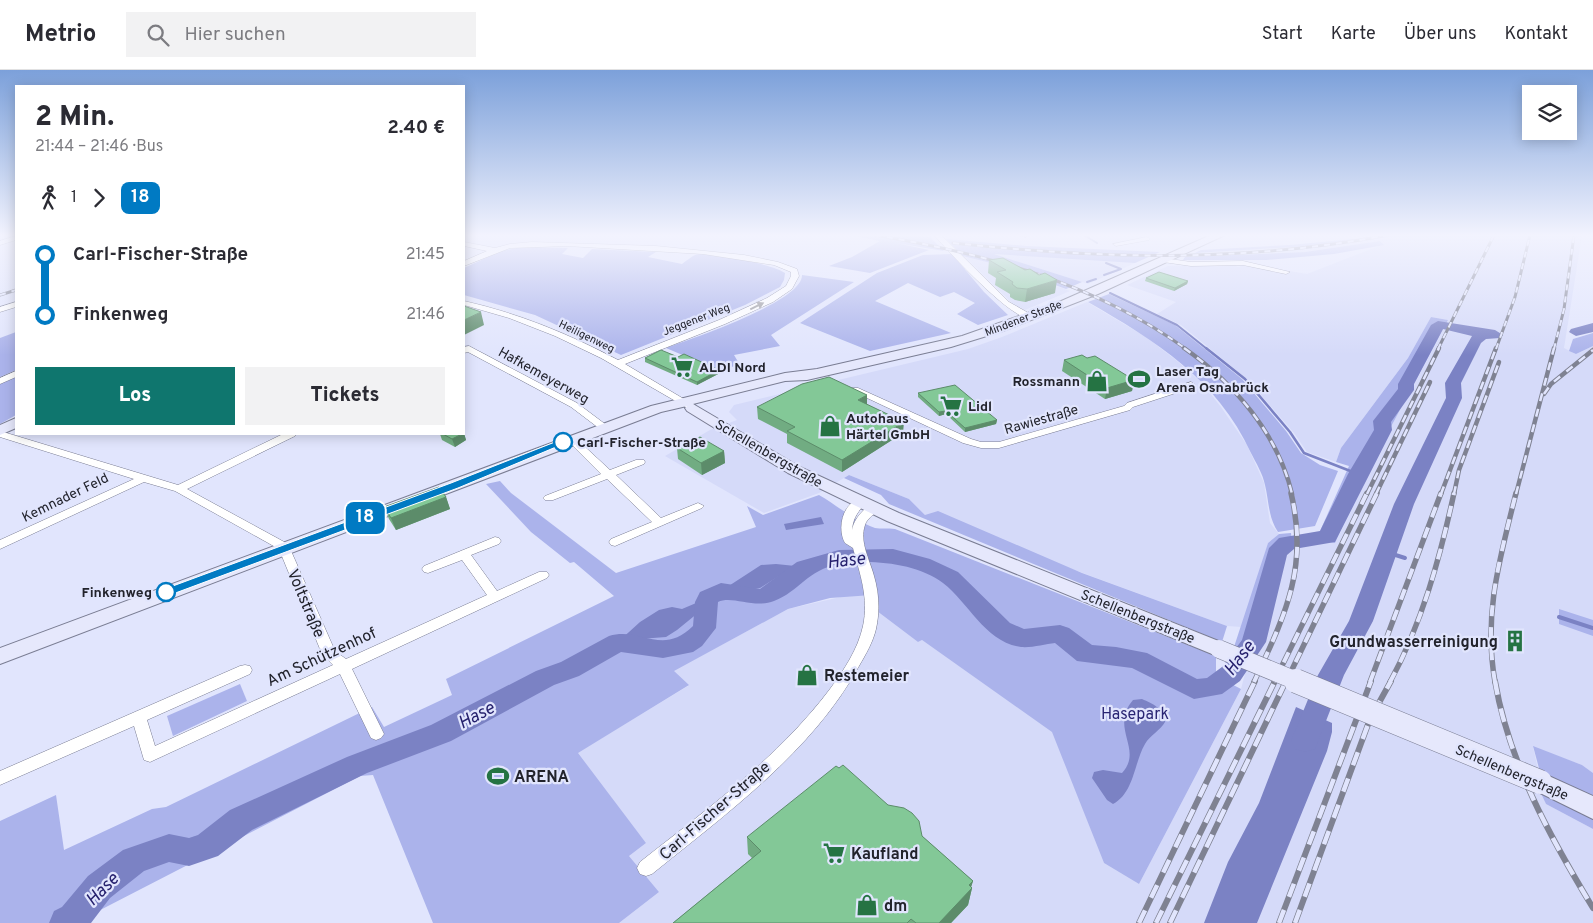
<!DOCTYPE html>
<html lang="de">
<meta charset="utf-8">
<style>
:root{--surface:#fff;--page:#f2f2f3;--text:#2b2b33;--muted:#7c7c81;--line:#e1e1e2;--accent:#0f766e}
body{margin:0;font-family:Overpass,sans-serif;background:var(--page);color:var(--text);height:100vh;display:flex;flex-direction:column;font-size:19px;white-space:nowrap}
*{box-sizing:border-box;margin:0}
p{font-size:16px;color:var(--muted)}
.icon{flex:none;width:28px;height:28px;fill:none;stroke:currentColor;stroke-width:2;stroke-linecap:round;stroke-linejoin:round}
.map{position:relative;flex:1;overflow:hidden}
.drawer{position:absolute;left:15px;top:15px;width:450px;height:350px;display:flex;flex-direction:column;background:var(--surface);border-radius:0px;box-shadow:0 2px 12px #0003}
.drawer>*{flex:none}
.badge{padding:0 10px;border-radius:8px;font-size:18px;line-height:32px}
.controls{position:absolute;left:1522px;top:15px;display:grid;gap:10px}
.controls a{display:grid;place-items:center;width:55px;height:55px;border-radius:0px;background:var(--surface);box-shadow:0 2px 12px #0003;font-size:25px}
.map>.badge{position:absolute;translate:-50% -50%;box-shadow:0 0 0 2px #fff}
.legs{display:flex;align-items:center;gap:8px;height:55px;padding:0 20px;font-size:16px}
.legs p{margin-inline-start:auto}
.headline{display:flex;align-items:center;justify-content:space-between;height:85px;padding:0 20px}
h1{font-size:28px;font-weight:800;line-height:38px}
.button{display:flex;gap:10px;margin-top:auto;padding:10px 20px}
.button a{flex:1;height:58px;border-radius:0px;background:var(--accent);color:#fff;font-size:20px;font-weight:800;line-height:58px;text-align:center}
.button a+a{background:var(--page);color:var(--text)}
ul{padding:0 20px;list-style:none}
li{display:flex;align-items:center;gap:18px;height:60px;font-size:19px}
li i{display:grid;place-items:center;width:8px;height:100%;margin:0 6px;background:currentColor}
li i::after{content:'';width:12px;height:12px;margin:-6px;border:4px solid;border-radius:50%;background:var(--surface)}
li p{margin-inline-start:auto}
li:first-child i{background:linear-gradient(#0000 50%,currentColor 0)}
li:last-child i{background:linear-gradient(currentColor 50%,#0000 0)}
header{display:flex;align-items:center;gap:30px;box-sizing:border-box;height:70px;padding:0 25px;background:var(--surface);border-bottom:1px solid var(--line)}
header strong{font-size:24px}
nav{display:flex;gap:28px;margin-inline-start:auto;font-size:18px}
.search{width:350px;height:45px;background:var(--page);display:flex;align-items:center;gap:12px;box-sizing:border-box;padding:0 18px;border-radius:0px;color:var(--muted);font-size:19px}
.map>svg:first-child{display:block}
.built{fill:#d5daf9}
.green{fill:#abb3eb}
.water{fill:#7b82c4}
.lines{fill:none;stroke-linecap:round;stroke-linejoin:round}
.stream-far2{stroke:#7b82c4;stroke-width:2}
.stream-far1{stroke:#7b82c4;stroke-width:2.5}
.stream{stroke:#7b82c4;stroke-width:4}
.river{fill:#7b82c4;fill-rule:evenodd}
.street-casing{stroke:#7a7d93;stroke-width:1}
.secondary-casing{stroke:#7a7d93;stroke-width:2}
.street{fill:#fff;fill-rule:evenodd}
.secondary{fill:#e6e8fc;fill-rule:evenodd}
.rail-far3-casing{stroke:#7f8292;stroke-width:3}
.rail-far2-casing{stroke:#7f8292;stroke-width:4.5}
.rail-far1-casing{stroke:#7f8292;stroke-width:5.5}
.rail-casing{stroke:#7f8292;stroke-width:6}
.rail-far3{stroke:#e1e5fd;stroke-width:2;stroke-dasharray:6;stroke-linecap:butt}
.rail-far2{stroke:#e1e5fd;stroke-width:2.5;stroke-dasharray:8;stroke-linecap:butt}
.rail-far1{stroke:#e1e5fd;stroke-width:4;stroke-dasharray:11;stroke-linecap:butt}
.rail{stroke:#e1e5fd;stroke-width:4.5;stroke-dasharray:14;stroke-linecap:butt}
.secondary-bridge-far1-casing{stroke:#7a7d93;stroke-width:19;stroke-linecap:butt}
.secondary-bridge-casing{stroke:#7a7d93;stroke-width:25;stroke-linecap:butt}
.secondary-bridge-far1{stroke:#e6e8fc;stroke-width:18}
.secondary-bridge{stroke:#e6e8fc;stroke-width:24}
.wall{fill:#71ac82}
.shaded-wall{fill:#5c8c6a}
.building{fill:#83c897;stroke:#5c8c6a}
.oneway{fill:#9c9ca0}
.line-1{fill:#007ac3;stroke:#fff}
.stop-1-dot{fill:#fff;stroke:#007ac3;stroke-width:2.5}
.labels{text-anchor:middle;stroke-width:4.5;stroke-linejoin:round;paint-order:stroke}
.far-street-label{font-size:11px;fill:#22232c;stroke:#e1e5fd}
.poi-label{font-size:14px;font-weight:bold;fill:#22232c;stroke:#e1e5fd;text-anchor:start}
.street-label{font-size:14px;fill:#22232c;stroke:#e1e5fd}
.stop-label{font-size:14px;font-weight:bold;fill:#22232c;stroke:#e1e5fd;text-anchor:start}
.near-street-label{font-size:16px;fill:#22232c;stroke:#e1e5fd}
.near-poi-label{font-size:16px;font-weight:bold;fill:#22232c;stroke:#e1e5fd;text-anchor:start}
.near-park-label{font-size:16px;fill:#292573;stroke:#e1e5fd}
.near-water-label{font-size:18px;font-style:italic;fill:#25206d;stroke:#e1e5fd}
</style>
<header>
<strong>Metrio</strong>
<div class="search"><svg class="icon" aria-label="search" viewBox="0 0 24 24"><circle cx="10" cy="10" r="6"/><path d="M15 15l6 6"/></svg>Hier suchen</div>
<nav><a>Start</a><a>Karte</a><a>Über uns</a><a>Kontakt</a></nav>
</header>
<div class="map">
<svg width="1593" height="853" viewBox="0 0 1593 853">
<rect width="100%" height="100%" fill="#e1e5fd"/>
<!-- built -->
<g class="built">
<polygon points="1380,165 1582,165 1564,278 1576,284 1593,276 1593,703 1582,695 1533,677 1546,734 1593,759 1593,853 619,853 659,822 629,786 646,773 577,683 688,616 673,601 788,539 845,526 872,525 873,538 918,572 922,570 1053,662 1104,793 1139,814 1241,619 1277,483 1287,473 1310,469 1335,473 1363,409 1448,250 1431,247 1408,288 1341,378 1336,392 1307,382 1294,363 1247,309 1181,255 1157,244 1176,232 1127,215 1168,196 1227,194 1239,197 1243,195 1243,193 1307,204 1384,174 1380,171 1305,182 1185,187 1195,183 1309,176"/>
<polygon points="995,182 1038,186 1135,193 1088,214 994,184"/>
<polygon points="964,186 1003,196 1070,221 1025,240 1014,235"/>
<polygon points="1087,232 1146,267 1176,290 1202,313 1221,337 1247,375 1264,413 1270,453 1279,464 1268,473 1242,557 1227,556 925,445 909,429 849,405 819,423 764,443 665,386 710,360 737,350 729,342 734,335 968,279 1002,267"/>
</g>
<!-- green -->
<g class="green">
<polygon points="851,165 930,167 944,181 896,173 929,180 870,203 829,196 852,187 880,171"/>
<polygon points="1371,165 1380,165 1376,167 1309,176 1195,183 1201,180 1290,175 1374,167"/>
<polygon points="946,169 1027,176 1160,182 1135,193 994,184 1082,212 1066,219 1003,196 963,186"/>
<polygon points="1380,171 1384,175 1334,184 1266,190 1183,190 1185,187 1305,182"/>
<path d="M522 177 568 178 562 184 583 188 592 179 656 182 648 187 682 194C686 191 691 187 695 185 706 181 776 195 785 203L784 210 780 217 745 235 621 285 535 245 464 225V198L501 181Z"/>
<polygon points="952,184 984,222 1008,245 978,255 957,244 975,233 954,222 940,227 908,213 875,231 951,263 870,281 800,253 877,203 923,185"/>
<path d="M802 205 854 212 771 265 780 276 734 285 740 295 718 300 666 278C690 269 803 232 802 205Z"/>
<path d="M1109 224 1175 255 1242 309 1286 361 1301 383 1320 395 1338 401 1315 456 1278 462C1268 447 1269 431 1265 415 1263 404 1256 393 1251 383 1217 309 1156 271 1088 232Z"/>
<polygon points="1431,247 1448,250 1363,409 1335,473 1316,470 1349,396 1336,392 1341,378 1408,288"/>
<polygon points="16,262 16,300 0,307 0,268"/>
<polygon points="1593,263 1593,276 1576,284 1569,281 1573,269"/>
<polygon points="16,306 16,345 0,354 0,314"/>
<polygon points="849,405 909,429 925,445 938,441 1082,503 1227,556 1222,572 889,434 881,425 844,408"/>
<path d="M500 411 511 423 616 503 756 457 747 436 763 445 819 425C838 436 853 450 875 458 880 459 888 458 895 459L1216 586V606L1241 619 1139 814 1104 793 1052 662 922 570 918 572 873 538 872 525 830 528 788 539 674 601 689 615 578 683 646 773 629 786 659 822 619 853H433L373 705 360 706 75 853H0V751L56 725 64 780 152 739 166 737 372 637 384 657 452 625 446 609 614 526 574 492 570 493 531 462 486 414Z"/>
<polygon points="1291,463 1292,472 1287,473 1277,483 1254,572 1248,583 1234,577 1268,473 1279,464"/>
<polygon points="1559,539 1593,550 1593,566 1559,554"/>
<polygon points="240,614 247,631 173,666 167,646"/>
<polygon points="1533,676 1582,695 1593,703 1593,728 1540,702"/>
<polygon points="1540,721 1593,748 1593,759 1546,734"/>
</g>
<!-- water -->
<g class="water">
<polygon points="821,447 824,454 786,460 784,454"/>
<polygon points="776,494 805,497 796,504 779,506 760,518 735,523 721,521 761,495"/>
<polygon points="708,528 704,538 677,560 666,567 640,569 628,574 618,572 640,552 659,540 672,537 682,539"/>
<path d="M1142 629C1153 634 1164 638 1165 652 1161 660 1150 665 1145 674 1134 693 1134 723 1113 734L1107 730 1092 708 1094 702 1103 700 1122 703C1144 679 1109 658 1133 630Z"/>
<polygon points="1296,637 1332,653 1332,662 1327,681 1257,853 1204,853 1228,792 1259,733"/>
</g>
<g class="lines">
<!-- stream-far2 -->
<g class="stream-far2">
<polyline points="1084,165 1097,173"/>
<polyline points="1104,205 1121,199 1106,193"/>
<polyline points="1087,212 1096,209"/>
<polyline points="1110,223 1177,255 1207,279"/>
</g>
<!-- stream-far1 -->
<polyline class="stream-far1" points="1206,278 1245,309 1290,362 1304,383 1358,404"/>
<!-- stream -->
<g class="stream">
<polyline points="1386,482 1405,488"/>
<polyline points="1559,547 1593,558"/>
</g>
<!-- river -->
<g class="river">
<path d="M1438 251 1495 260 1503 265 1500 268 1486 269 1481 273 1461 313 1462 328 1414 434 1373 551 1344 605 1315 679 1305 682 1295 679 1291 671 1318 605 1349 551 1394 434 1446 328 1445 313 1472 266 1443 259 1414 314V320L1391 352 1392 360 1335 472 1294 479 1287 485 1266 572 1240 611 1222 624 1194 629 1132 598 1077 591 1055 573C1045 574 1032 578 1021 577 985 572 969 533 943 513 917 493 870 489 839 494 807 500 800 521 774 531 754 539 732 525 718 532L716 558 702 576 693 582 663 588 621 582 579 606 554 615 451 671 367 703 252 760 218 786 189 796 169 792 144 801 110 828 91 853H49L54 841 62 837 88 806 123 780 169 764 189 768 198 765 230 740 347 687 431 655 536 601 561 592 609 566C640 556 662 587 693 556L695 532 700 522 721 513 760 519 797 492 839 480 893 479 930 489 958 502 1010 553 1024 559 1060 555 1069 558 1092 575 1116 577 1147 583 1197 609 1207 608 1222 597 1242 570 1269 478 1279 468 1320 461 1348 404 1374 360 1373 351 1398 319V314L1431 255Z"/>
<polygon points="1593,253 1593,262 1576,266 1569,262 1571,259"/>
</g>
<!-- street casing -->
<g class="street-casing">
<g id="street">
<path d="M934 165H941L1009 232 1032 245V249C1012 251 949 182 934 165Z"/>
<polygon points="1019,165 1029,165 1026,167"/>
<polygon points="16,166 16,170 0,175 0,171"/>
<polygon points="1147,167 1150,169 1149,170 1116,176 1113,174"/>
<path d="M464 172 495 178 510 174 532 172 656 176 744 185 778 192 797 199 799 206 792 219 773 232 725 254 625 294 694 335 696 337 691 340 601 288 555 266 509 248 464 235V231C518 243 569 264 618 290L719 250 767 228 786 216 791 206V202L774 195 703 184 567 176 510 178 464 196V191L487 181 464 176Z"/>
<polygon points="1163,188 1191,192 1243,191 1290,202 1286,204 1243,195 1191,196 1163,192"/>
<polygon points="16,232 16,237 0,242 0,237"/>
<polygon points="469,276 577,333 609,357 604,360 600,359 571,337 468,282 464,283 464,277"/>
<polygon points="16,301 16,307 0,314 0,308"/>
<polygon points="1191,312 1196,315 1194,317 1133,337 1130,340 999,378 981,378 963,373 850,320 852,318 858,318 971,369 981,372 999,372 1124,336 1127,333"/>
<polygon points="589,360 594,363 583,375 610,400 636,390 644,390 645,392 644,394 616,405 661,448 698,433 704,436 702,438 615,476 611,475 609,472 611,469 652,452 607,409 553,430 545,430 543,428 545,426 601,404 573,376 576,369"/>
<polygon points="0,361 178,415 283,364 296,364 295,366 187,419 288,474 335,581 346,589 487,525 462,490 428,503 424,502 422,499 424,496 495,467 499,468 501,471 499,474 471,485 497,521 539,502 547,502 549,505 547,508 352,599 384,664 381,668 376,670 371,668 340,604 150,692 144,690 134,656 0,715 0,701 240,596 245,595 250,596 252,600 250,604 147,650 155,676 333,595 322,584 279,479 175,421 144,412 0,479 0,470 134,409 0,367"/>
<path d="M860 429 866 432C859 441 853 447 852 460 854 449 864 437 874 434L880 438C875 444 867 448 865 455 859 472 870 490 874 506 879 523 880 541 876 559 873 572 866 584 859 596 813 681 726 744 652 804L646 806 640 804 637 798 640 792C707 739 778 688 830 619 844 600 858 579 863 556 869 528 860 504 853 478L845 473C837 459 842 433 860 429Z"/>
</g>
</g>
<!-- secondary casing -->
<g class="secondary-casing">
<g id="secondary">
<polygon points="1211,165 1225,165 1098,224 1003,261 951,277 807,310 785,311 693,334 800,397 899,443 1226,574 1229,579 1226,584 1219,586 1212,584 887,451 788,403 687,341 685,338 687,336 661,342 0,594 0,578 651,336 785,303 817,299 962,266 1059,232"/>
<polygon points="16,348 16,358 0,365 0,355"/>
<polygon points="1540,702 1593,726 1593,749 1532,719 1528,712 1532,705"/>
</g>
</g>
<!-- street -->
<use href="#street" class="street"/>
<!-- secondary -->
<use href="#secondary" class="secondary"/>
<!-- rail-far3 casing -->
<g class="rail-far3-casing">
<g id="rail-far3">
<path d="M875 165C986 184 1093 212 1186 279"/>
<path d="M953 173C1105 189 1238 193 1389 165"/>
<polyline points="0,225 16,220"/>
<polyline points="1438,279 1494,165"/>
<polyline points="1496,279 1515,227 1530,165"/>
<polyline points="1554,279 1564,239 1574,165"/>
</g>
</g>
<!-- rail-far2 casing -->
<g class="rail-far2-casing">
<g id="rail-far2">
<path d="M1184 278C1234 313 1278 364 1292 424"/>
<polyline points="1544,324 1551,314 1593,280"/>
<polyline points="1367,424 1439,278"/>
<polyline points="1376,424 1430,312"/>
<polyline points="1441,424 1496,278"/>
<polyline points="1454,424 1459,400 1499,292"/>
<polyline points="1516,424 1554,278"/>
</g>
</g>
<!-- rail-far1 casing -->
<g class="rail-far1-casing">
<g id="rail-far1">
<path d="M1254 612C1285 545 1309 498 1291 423"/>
<polyline points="1274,612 1367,423"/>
<polyline points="1286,612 1377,423"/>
<polyline points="1370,612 1441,423"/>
<path d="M1390 612C1422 553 1440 488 1454 423"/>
<path d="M1495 612C1483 544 1500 488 1516 423"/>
</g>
</g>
<!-- rail casing -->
<g class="rail-casing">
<g id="rail">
<path d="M1495 611C1509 693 1550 767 1593 838"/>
<polyline points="1139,853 1255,611"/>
<polyline points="1156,853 1275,611"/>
<polyline points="1170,853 1286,611"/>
<polyline points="1279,853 1371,611"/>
<polyline points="1295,853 1370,649 1391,611"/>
</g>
</g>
<!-- rail-far3 -->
<use href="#rail-far3" class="rail-far3"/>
<!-- rail-far2 -->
<use href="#rail-far2" class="rail-far2"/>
<!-- rail-far1 -->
<use href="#rail-far1" class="rail-far1"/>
<!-- rail -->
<use href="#rail" class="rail"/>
<!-- secondary-bridge-far1 casing -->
<g class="secondary-bridge-far1-casing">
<polyline id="secondary-bridge-far1" points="1219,579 1299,612"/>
</g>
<!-- secondary-bridge casing -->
<g class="secondary-bridge-casing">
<polyline id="secondary-bridge" points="1296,611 1540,712"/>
</g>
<!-- secondary-bridge-far1 -->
<use href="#secondary-bridge-far1" class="secondary-bridge-far1"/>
<!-- secondary-bridge -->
<use href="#secondary-bridge" class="secondary-bridge"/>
</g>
<!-- wall -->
<g class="wall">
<polygon points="989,190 1025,200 1055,223 1025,232 1015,230 1010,227 1010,224 995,215 996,208 988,203"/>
<polygon points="1146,208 1188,211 1187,214 1174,221 1145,211"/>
<polygon points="678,287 720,303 697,315 645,292 645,288"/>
<polygon points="1087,288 1134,310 1132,321 1105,329 1062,301 1064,290"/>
<polygon points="918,323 997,350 996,354 965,362 946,344 939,346 918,327"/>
<polygon points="867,334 903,363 842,402 787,373 787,364 758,349 757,337"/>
<polygon points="440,364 464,364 466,370 455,377 442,370"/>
<polygon points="677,378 724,381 725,393 702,405 678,389"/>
<polygon points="446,427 450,439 396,460 389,449 384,437"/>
<polygon points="922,766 973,811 971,817 972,818 968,835 951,853 673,853 752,788 748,784 747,767"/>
</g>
<!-- shaded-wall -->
<g class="shaded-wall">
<polygon points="1057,210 1055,223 1025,232 1027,219"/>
<polygon points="1188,211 1187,214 1174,221 1175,218"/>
<polygon points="481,242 484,255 464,265 464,250"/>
<polygon points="719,300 720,303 697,315 697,312"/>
<polygon points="1134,310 1132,321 1105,329 1107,318"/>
<polygon points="867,325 867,336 858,330"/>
<polygon points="946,341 946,344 939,346 939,342"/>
<polygon points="997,350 996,354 965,362 965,358"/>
<polygon points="904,352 903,363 842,402 842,390"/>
<polygon points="464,363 466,370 455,377 452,369 464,364"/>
<polygon points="724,381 725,393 702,405 701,393"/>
<polygon points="446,427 450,439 396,460 391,448"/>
<polygon points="973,811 970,820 972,818 968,835 951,853 939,853"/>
</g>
<!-- building -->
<g class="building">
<polygon points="1003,188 1025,200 1030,199 1039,205 1045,203 1057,210 1027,219 1017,218 1012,214 1013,212 997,202 1006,200 989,190"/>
<polygon points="1159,202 1188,211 1175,218 1146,208"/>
<polygon points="464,236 481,242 464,250"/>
<polygon points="661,280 678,287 684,284 719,300 697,312 645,288"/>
<polygon points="1082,285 1087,288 1095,286 1134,310 1107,318 1064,290"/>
<polygon points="829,307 867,325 858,330 904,352 842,390 787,361 795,357 757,337 802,314"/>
<polygon points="955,315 997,350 965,358 946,341 939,342 918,323"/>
<polygon points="443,364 462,364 452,369"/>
<polygon points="700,367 724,381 701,393 677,378"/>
<polygon points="439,417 446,427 391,448 384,437"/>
<polygon points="843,695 888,735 904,738 912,743 919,751 922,766 973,811 969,815 972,818 939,853 916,853 911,849 907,853 673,853 761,781 747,767 836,696 839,698"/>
</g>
<!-- one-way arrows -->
<defs><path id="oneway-solid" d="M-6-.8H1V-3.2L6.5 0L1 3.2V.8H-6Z" transform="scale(1.25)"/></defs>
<use class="oneway" href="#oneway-solid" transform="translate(757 236) rotate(-26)"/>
<!-- sky -->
<linearGradient id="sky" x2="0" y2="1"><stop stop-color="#7ca0da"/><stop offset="0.58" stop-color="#f2f3fe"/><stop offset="1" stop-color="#f2f3fe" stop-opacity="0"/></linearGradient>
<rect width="1593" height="285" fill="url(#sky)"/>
<!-- line-1 -->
<polygon class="line-1" points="560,370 568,372 458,418 170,525 166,526 160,522 162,520 451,413"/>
<!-- icons -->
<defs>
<g id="supermarket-bare" transform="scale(1.725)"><path d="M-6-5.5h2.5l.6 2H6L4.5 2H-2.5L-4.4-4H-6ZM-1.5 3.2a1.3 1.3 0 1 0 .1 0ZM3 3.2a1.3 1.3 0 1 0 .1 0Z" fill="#257343" stroke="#e1e5fd" stroke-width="2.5" paint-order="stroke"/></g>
<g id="stadium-bare" transform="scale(1.725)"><path d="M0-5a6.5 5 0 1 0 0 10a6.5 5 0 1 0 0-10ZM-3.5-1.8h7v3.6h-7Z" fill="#257343" stroke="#e1e5fd" stroke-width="2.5" paint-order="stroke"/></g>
<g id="shop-bare" transform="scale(1.725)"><path d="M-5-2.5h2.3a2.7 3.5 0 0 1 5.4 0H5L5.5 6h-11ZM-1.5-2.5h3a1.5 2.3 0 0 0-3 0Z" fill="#257343" stroke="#e1e5fd" stroke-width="2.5" paint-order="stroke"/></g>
<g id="building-bare" transform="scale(1.725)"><path d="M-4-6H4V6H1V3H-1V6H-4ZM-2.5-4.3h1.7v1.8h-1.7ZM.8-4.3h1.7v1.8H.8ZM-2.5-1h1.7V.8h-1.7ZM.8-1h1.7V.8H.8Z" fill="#257343" stroke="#e1e5fd" stroke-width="2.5" paint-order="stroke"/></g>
</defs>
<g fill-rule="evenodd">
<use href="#supermarket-bare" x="682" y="297"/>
<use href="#stadium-bare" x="1139" y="309"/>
<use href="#shop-bare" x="1097" y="311"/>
<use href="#supermarket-bare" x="951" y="336"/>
<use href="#shop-bare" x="830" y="356"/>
<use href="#building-bare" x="1515" y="571"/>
<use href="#shop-bare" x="807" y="605"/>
<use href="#stadium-bare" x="498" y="706"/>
<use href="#supermarket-bare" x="834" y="783"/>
<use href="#shop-bare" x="867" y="835"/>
</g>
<!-- markers -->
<g class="stop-1-dot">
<circle cx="563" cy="372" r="9"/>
<circle cx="166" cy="522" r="9"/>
</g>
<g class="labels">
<!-- far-street labels -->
<g class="far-street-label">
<text transform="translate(1023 248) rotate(-21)" y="4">Mindener Straße</text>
<text transform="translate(696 249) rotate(-21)" y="4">Jeggener Weg</text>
<text transform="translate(587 266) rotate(26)" y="4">Heiligenweg</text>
</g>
<!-- poi labels -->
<g class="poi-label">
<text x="699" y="302">ALDI Nord</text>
<text x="1156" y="306">Laser Tag<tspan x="1156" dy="16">Arena Osnabrück</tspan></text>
<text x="1080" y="316" text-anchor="end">Rossmann</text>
<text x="968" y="341">Lidl</text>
<text x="846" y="353">Autohaus<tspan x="846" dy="16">Härtel GmbH</tspan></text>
</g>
<!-- street labels -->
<g class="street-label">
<text transform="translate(544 305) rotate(29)" y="5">Hafkemeyerweg</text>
<text transform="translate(1041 349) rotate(-16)" y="5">Rawiestraße</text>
<text transform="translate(769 383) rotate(30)" y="5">Schellenbergstraße</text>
<text transform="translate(65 427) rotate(-26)" y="5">Kemnader Feld</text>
<text transform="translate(1138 546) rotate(22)" y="5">Schellenbergstraße</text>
<text transform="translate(1512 702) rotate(23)" y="5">Schellenbergstraße</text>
</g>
<!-- stop labels -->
<g class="stop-label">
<text x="577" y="377">Carl-Fischer-Straße</text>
<text x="152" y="527" text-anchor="end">Finkenweg</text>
</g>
<!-- near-street labels -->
<g class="near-street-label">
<text transform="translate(307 533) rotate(67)" y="6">Voltstraße</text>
<text transform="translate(321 586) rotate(-25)" y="6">Am Schützenhof</text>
<text transform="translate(714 740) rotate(-41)" y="6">Carl-Fischer-Straße</text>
</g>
<!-- near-poi labels -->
<g class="near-poi-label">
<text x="1498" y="577" text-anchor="end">Grundwasserreinigung</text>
<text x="824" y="611">Restemeier</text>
<text x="514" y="712">ARENA</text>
<text x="851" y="789">Kaufland</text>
<text x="884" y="841">dm</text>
</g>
<!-- near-park labels -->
<g class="near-park-label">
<text x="1135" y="649">Hasepark</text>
</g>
<!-- near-water labels -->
<g class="near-water-label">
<text transform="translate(846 490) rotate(-7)" y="6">Hase</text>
<text transform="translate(1239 588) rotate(-53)" y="6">Hase</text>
<text transform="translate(476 645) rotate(-28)" y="6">Hase</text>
<text transform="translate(102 819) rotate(-45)" y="6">Hase</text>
</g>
</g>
</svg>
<div class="controls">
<a><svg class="icon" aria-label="layers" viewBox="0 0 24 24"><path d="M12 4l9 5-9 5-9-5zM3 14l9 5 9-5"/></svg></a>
</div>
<b class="badge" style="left:365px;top:448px;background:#007ac3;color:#fff">18</b>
<section class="drawer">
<div class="headline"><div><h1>2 Min.</h1><p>21:44 – 21:46 · Bus</p></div><b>2.40 €</b></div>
<div class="legs"><svg class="icon" aria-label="walk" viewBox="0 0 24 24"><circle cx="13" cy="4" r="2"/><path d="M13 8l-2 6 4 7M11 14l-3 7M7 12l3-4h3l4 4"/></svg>1<svg class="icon" aria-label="forward" viewBox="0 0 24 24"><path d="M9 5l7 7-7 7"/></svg><b class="badge" style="background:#007ac3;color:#fff">18</b></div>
<ul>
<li><i style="color:#007ac3"></i><b>Carl-Fischer-Straße</b><p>21:45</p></li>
<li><i style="color:#007ac3"></i><b>Finkenweg</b><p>21:46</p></li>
</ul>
<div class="button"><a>Los</a><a>Tickets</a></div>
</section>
</div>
